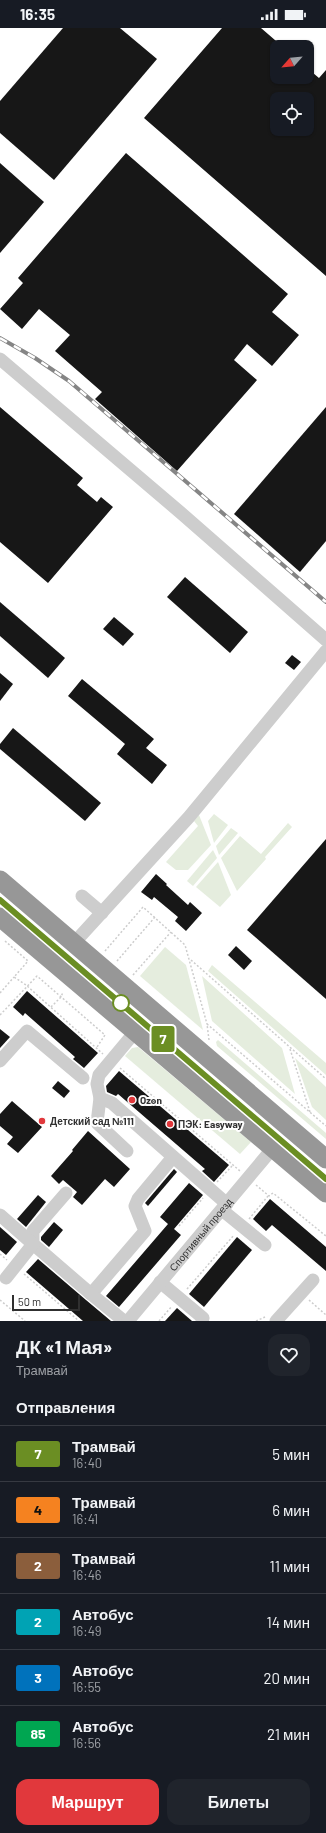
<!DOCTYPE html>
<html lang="ru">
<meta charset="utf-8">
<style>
:root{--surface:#171b24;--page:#20242c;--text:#f1f3f6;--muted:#9ea1a6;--line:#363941;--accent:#e1383c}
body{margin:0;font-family:Barlow,sans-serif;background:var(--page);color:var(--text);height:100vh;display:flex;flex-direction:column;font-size:15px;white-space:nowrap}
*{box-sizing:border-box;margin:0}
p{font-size:13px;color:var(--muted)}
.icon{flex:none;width:22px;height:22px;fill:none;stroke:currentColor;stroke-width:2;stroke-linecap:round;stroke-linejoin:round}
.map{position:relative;height:1293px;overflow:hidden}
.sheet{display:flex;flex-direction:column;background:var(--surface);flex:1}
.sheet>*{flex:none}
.badge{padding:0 8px;border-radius:3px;font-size:14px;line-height:26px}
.needle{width:26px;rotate:243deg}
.controls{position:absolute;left:270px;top:12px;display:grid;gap:8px}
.controls a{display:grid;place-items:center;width:44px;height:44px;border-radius:8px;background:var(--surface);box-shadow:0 1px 3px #0004;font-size:20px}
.scale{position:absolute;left:12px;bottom:10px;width:68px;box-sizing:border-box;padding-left:4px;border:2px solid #303030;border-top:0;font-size:11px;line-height:14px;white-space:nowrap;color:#303030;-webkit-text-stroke:3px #fff;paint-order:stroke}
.map>.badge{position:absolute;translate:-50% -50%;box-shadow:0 0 0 2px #fff}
h2{padding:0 16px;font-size:15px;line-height:36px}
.round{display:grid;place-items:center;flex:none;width:42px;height:42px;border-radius:12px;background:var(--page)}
.overview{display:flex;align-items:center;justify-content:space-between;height:68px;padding:0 16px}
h1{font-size:19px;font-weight:700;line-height:30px}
.primary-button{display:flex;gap:8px;margin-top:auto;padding:8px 16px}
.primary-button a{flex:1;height:46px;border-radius:12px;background:var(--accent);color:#fff;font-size:16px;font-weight:700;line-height:46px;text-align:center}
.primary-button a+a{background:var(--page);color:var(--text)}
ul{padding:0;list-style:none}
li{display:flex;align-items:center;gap:12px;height:56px;padding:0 16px;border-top:1px solid var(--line)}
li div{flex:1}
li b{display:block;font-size:15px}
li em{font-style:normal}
li .badge{min-width:44px;font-weight:700;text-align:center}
.status{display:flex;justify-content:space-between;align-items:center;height:28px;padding:0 20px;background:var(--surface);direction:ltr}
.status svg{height:11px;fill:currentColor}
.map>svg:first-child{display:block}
.grass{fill:#e5edde}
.building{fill:#171717;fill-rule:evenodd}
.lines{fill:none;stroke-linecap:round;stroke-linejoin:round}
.path{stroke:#cdcdcd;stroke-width:1.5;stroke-dasharray:2 2;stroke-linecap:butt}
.minor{stroke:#cdcdcd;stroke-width:13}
.highway{stroke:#979797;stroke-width:19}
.tram{stroke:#858585;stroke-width:1}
.rail-casing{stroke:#858585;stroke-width:4}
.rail{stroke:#fff;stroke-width:2.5;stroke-dasharray:8;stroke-linecap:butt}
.line-casing{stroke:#fff;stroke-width:9}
.line{stroke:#6b8e23;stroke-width:6}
.stop-dot{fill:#fff;stroke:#6b8e23;stroke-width:2}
.poi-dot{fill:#e1383c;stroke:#fff;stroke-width:1.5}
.labels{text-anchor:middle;stroke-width:4;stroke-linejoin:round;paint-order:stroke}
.poi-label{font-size:10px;font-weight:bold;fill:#303030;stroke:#fff;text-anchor:start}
.street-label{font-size:10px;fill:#303030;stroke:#fff}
</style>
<div class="status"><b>16:35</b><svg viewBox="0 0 49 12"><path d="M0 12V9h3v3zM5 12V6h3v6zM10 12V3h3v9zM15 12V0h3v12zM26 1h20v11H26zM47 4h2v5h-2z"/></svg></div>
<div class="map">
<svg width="326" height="1293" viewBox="0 0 326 1293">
<rect width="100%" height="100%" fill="#fff"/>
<!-- grass -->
<g class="grass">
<polygon points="214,786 228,797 214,815 208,793"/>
<polygon points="199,787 211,817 188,842 176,842 166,834 198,798 194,793"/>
<polygon points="288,795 292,799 265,829 266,831 237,863 221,830 240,808 261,826"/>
<polygon points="231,800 238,805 219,827 216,818"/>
<polygon points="213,822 217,830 193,858 187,853"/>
<polygon points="218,834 231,867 220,879 196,859"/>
<polygon points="165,919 186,937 203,1002 140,948"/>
<polygon points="212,937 326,1035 326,1047 208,943"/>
<polygon points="202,948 282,1020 295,1066 212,993"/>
<polygon points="218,1012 326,1105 326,1111 217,1018 216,1014"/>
<polygon points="138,1019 251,1114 240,1126 125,1028 132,1020"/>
<polygon points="295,1030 326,1059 326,1092 312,1079"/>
</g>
<!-- building -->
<g class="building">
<polygon points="63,0 120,0 157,31 54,152 0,105 0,73"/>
<path d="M222 0H261L283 19H277V49H307V40L319 50 326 42V248L144 90ZM277 71H307V101H277Z"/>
<polygon points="126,125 288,266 272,284 299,307 272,338 247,316 234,332 257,352 177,443 95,371 102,364 55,323 70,307 39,281 22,301 0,281 23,255 18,250"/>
<polygon points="0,135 44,174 0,225"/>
<polygon points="0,379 83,450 77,457 97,474 101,469 113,479 48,555 0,514"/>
<polygon points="326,379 326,513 300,544 234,486"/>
<polygon points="185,549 248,604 230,625 167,569"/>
<polygon points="0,574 65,630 48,650 0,608"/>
<polygon points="114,589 134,606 123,618 103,601"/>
<polygon points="292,627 301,634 294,642 285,635"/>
<polygon points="0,645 13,656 0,673"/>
<polygon points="82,651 154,711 146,720 167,737 152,756 117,726 125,716 68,668"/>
<polygon points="13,700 101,775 85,793 0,721 0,716"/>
<polygon points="326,811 326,971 247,902"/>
<polygon points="156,846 167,856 166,857 188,877 190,874 202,885 186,903 175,893 178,889 154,869 152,872 141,864"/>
<polygon points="236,918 252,933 244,942 228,927"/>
<polygon points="27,963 98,1025 84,1040 73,1031 75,1029 25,985 23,988 13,979"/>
<polygon points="0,1001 10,1009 0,1020"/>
<polygon points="119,1043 229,1137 214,1154 202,1143 205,1141 118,1066 116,1068 107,1064 106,1058"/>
<polygon points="58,1053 70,1063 64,1070 52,1060"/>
<polygon points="12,1073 42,1099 18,1125 7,1116 13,1109 0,1098 0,1086"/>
<polygon points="88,1103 130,1141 114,1159 105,1151 82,1177 73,1169 77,1164 63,1152 59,1156 51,1148 73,1123 72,1122"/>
<polygon points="174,1141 177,1144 148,1178 145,1175"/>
<polygon points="189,1155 203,1167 174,1201 181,1207 119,1279 106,1268 168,1196 160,1189"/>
<polygon points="38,1167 46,1174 26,1199 17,1191"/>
<polygon points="270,1171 326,1219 326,1243 272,1197 266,1203 253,1191"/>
<polygon points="54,1194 63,1202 49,1219 41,1212 41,1209"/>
<polygon points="0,1199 17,1214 6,1227 0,1222"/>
<polygon points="237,1209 252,1222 204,1279 189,1266"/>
<polygon points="38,1231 86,1272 111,1293 83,1293 26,1244"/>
<polygon points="177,1280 192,1293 165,1293"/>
</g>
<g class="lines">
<!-- path -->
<g class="path">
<polyline points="5,913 28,933 14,949 26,957 103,1026"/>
<polyline points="105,923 143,879 185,917 207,996"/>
<polyline points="191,932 326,1051"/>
<polyline points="117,933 155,889"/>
<polyline points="133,947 171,904"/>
<polyline points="0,965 14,949"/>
<polyline points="51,979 61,969 63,964"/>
<polyline points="0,987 37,948 105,1007 97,1019"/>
<polyline points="209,1012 207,996 326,1098"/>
<polyline points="290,1021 310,1084"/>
<polyline points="120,1040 240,1143"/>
<polyline points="217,1154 232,1138"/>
<polyline points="256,1157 269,1168 273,1165 326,1208"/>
<polyline points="249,1191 268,1168"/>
<polyline points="179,1198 203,1170"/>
<polyline points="0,1226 7,1232"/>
<polyline points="24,1246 79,1293"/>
<polyline points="187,1261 234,1207"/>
<polyline points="0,1272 25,1293"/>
<polyline points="309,1272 326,1287"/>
<polyline points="159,1293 172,1278"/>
<polyline points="256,1293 265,1289"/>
</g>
<!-- minor -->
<g class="minor">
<polyline points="0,331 181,485 326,612"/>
<polyline points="82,868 102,885"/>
<polyline points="74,915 189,789 326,623"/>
<polyline points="135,1004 99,1047 97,1056 100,1070 112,1075 227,1176"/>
<polyline points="0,1033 27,1003 83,1050"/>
<polyline points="100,1070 97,1095 127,1123"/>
<polyline points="66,1165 33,1203 33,1216 91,1266 145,1203 135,1178 138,1171 173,1129"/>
<polyline points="222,1182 265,1217"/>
<polyline points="0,1187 33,1216 6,1250"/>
<polyline points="160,1254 203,1290 202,1293"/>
<polyline points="91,1266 124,1293"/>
<path id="s1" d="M128 1293 273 1120"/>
<polyline points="276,1293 313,1252"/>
</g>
<!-- highway -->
<g class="highway">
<polyline points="0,852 326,1131"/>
<polyline points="0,889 326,1165"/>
</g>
<!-- tram -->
<polyline class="tram" points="0,872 326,1151"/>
<!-- rail casing -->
<g class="rail-casing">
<polyline id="rail" points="0,310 35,330 69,353 326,574"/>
</g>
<!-- rail -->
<use href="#rail" class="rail"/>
</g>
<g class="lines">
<!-- line casing -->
<g class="line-casing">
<polyline id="line" points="0,872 326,1151"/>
</g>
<!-- line -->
<use href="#line" class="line"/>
</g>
<!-- markers -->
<circle class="stop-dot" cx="121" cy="975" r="8"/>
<g class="poi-dot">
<circle cx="132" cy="1072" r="4"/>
<circle cx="42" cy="1093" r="4"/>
<circle cx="170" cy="1096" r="4"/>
</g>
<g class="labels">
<!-- poi labels -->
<g class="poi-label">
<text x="140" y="1076">Ozon</text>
<text x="50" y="1097">Детский сад №111</text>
<text x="178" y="1100">ПЭК: Easyway</text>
</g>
<!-- street labels -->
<g class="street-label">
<text dy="4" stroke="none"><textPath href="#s1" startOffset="113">Спортивный проезд</textPath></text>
</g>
</g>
</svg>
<div class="controls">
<a><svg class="needle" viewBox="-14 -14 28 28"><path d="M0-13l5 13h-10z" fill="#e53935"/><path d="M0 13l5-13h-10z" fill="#9ea1a6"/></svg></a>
<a><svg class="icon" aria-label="locate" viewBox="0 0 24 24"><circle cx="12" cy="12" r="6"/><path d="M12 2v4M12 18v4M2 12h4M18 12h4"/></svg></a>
</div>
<div class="scale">50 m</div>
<b class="badge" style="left:163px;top:1011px;background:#6b8e23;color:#fff">7</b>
</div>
<section class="sheet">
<div class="overview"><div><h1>ДК «1 Мая»</h1><p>Трамвай</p></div><a class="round"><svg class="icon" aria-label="heart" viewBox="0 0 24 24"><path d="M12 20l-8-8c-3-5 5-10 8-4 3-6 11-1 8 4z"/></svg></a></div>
<h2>Отправления</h2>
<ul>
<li><span class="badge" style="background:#6b8e23;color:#fff">7</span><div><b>Трамвай</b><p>16:40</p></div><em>5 мин</em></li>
<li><span class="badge" style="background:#f58220;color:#111">4</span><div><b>Трамвай</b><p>16:41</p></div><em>6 мин</em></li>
<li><span class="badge" style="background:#8b5e3c;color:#fff">2</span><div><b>Трамвай</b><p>16:46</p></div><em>11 мин</em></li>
<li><span class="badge" style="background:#00a3b4;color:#fff">2</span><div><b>Автобус</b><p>16:49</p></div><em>14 мин</em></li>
<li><span class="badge" style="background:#0072bc;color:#fff">3</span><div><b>Автобус</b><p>16:55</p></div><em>20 мин</em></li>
<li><span class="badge" style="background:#00a651;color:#fff">85</span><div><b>Автобус</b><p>16:56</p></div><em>21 мин</em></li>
</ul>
<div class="primary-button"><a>Маршрут</a><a>Билеты</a></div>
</section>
